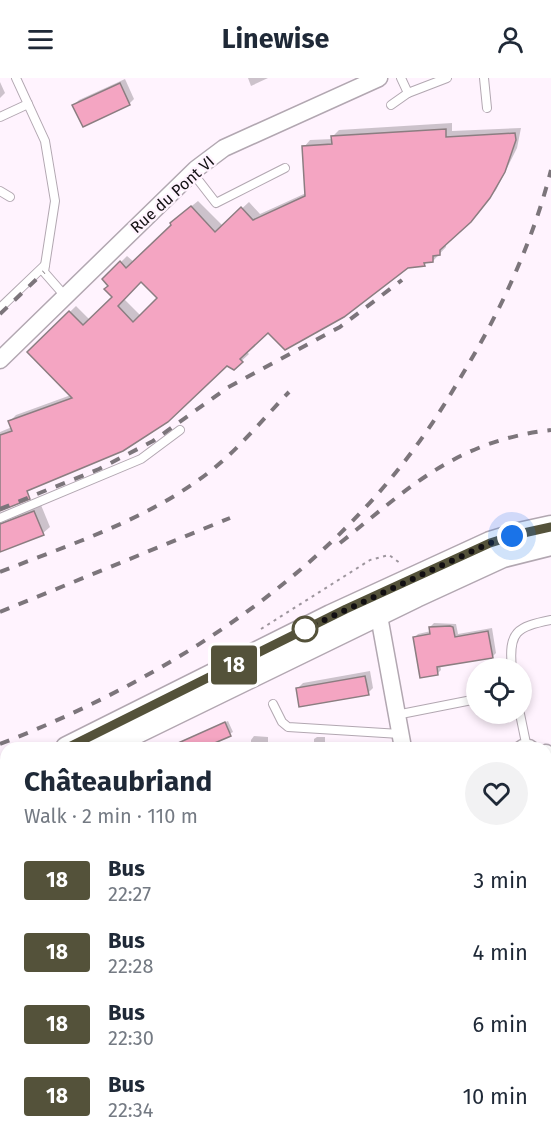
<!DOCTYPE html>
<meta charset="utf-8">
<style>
:root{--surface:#fff;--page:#f2f2f3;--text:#1f2937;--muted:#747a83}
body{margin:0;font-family:"Fira Sans",sans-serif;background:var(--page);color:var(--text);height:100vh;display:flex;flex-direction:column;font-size:22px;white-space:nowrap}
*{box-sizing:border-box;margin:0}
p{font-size:20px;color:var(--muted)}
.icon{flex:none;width:33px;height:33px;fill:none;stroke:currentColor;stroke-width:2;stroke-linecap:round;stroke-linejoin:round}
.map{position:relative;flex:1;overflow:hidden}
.sheet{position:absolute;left:0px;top:664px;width:552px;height:404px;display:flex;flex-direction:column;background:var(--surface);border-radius:18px 18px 0 0;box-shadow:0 3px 9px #0003}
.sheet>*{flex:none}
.badge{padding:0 12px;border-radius:4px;font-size:21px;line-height:39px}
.buttons{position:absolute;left:466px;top:580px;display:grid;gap:12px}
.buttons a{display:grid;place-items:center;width:66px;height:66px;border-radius:50%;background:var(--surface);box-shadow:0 3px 9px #0003;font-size:30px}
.you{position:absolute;width:30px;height:30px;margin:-15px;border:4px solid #fff;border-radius:50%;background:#1a73e8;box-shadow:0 0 0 9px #1a73e833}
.map>.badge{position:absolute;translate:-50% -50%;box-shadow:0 0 0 3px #fff}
.round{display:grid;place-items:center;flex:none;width:63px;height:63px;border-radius:32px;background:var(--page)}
.summary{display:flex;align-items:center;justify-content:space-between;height:102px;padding:0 24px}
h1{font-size:28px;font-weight:700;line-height:45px}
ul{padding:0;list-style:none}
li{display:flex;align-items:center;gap:18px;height:72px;padding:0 24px}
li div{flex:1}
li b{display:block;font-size:22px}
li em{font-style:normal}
li .badge{min-width:66px;font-weight:700;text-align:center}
header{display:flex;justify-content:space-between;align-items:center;height:78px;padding:0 24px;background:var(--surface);font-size:27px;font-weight:700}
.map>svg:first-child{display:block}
.shadow{fill:#0003;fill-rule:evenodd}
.building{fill:#f4a5c2;stroke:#8b7d81;stroke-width:1.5;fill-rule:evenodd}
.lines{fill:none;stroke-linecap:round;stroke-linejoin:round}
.lane-casing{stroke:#b2a7b1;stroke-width:10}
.street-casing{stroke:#b2a7b1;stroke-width:19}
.secondary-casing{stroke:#b2a7b1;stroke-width:25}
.path{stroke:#9d959d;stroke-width:2;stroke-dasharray:3 4.5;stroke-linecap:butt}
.lane{stroke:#fff;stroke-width:8}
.street{stroke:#fff;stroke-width:16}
.secondary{stroke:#fff;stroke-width:22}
.rail{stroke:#7c757b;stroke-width:4;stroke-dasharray:10 10;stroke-linecap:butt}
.line-casing{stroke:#fff;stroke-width:14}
.line{stroke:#54523a;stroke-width:9}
.walk{stroke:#120f12;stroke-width:6;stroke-dasharray:0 10.8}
.stop-dot{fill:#fff;stroke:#54523a;stroke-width:3}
.labels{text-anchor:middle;stroke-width:4.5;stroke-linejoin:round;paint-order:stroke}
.street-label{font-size:16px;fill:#120f12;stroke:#fff3fe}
</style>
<header><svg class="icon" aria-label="menu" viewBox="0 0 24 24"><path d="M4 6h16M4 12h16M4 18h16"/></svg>Linewise<svg class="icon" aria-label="person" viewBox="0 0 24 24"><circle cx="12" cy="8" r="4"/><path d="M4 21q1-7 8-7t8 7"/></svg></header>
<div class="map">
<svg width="551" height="1067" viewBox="0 0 551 1067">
<rect width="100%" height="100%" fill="#fff3fe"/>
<!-- shadow -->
<g class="shadow">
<polygon points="248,0 268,0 251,8"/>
<polygon points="125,1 134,21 129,26 74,27 79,22"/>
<polygon points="0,4 5,15 0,20"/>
<path d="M452 45V53L521 50 517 70 496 112 478 136 446 164V169L433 183H428L424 187 408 188 268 253 246 273 249 276 234 290 227 286 0 421V354L12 349 9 344 16 337 71 317 29 274 76 228 90 242 114 219 110 208 104 201 127 178 134 184 173 147 178 139 198 123 223 148 249 124 260 136 306 115 304 69 310 62 333 61V58L339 52ZM141 202 159 220 141 238 123 220Z"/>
<polygon points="41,427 50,449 43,455 0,473 0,440"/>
<polygon points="434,545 456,546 458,556 492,550 496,575 492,579 440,587 441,592 437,596 414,560 418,556 431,553 430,549"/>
<polygon points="370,593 373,610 368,615 298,610 303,605"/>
<polygon points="228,643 233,654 217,662 219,670 173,670 175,666"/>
<polygon points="254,658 268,659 268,670 251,670 251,662"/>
<polygon points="317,659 325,659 325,670 314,670 314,661"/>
<polygon points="378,668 378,670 362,670"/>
<polygon points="551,690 551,713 546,713 546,691"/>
<polygon points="0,804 6,816 6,840 0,837"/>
<polygon points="551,842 551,864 546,865 546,845"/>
<polygon points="0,849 6,857 4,867 0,859"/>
<polygon points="0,865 4,879 0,882"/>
<polygon points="546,887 551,897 551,932 549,928 546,929"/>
<polygon points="6,914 6,971 0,974 0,916"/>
<polygon points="6,1008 6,1026 0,1028 0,1010"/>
<polygon points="550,1010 551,1027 546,1029 546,1011"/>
<polygon points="6,1053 6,1062 36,1062 37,1064 42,1062 109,1062 111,1067 0,1067 0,1055"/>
<polygon points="261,1062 290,1062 282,1067 253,1067"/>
<polygon points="304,1062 323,1062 326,1067 307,1067"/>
<polygon points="343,1062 375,1062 377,1065 375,1067 335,1067"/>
<polygon points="455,1062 477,1062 482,1067 459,1067"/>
</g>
<!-- building -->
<g class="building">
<polygon points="120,5 130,27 83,49 72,27"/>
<path d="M446 51V59L515 55 516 62 505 94 490 120 471 144 440 172V177L433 178V184L424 185 425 188 408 190 344 239 285 272 268 255 240 281 243 284 234 292 227 288 168 344 123 373 27 413 30 421 0 433V357L12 353 8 343 72 320 27 274 69 233 83 247 112 219 104 211 108 208 102 201 120 183 126 190 171 147 170 145 191 128 215 154 241 129 253 142 305 118 302 68 332 66 331 58ZM141 204 157 220 133 244 118 228Z"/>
<polygon points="34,433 44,457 0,474 0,446"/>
<polygon points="450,548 453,549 455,559 488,553 493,580 437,589 438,597 420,600 413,559 430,556 429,549"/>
<polygon points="365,598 369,617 299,629 296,610"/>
<polygon points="225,644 231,658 203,670 167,670"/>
</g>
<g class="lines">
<!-- lane casing -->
<g class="lane-casing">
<g id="lane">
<polyline points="16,0 45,63 55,123 44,194 65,218"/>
<polyline points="401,0 408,15 447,0"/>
<polyline points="484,0 487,30"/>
<polyline points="391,27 408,15"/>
<polyline points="0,39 28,26"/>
<polyline points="192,94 216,125 285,90"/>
<polyline points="0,113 10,119"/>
<polyline points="0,230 45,187"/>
<polyline points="0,440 141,381 180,352"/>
<path d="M512 591C508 553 517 549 551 542"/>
<polyline points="273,626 282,644 288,649 400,656"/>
<polyline points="520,636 527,670"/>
<polyline points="396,637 477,621"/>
<polyline points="0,844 6,854"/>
</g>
</g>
<!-- street casing -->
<g class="street-casing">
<g id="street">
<polyline points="0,282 196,91 224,70 379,0"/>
<polyline points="377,527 403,670"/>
<polyline points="523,670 529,670"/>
<polyline points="546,675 551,679"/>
<polyline points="0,899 6,897"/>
<polyline points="0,996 6,994"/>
<polyline points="528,1062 531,1067"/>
<polyline points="220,1067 229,1062"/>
<polyline points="404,1067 411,1062"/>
</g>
</g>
<!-- secondary casing -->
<g class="secondary-casing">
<g id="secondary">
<polyline points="67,670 331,538 490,465 519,456 551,449"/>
<polyline points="104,670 416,518 503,478 551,466"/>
<polyline points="0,703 6,700"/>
<polyline points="0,721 6,718"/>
</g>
</g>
<!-- path -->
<g class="path">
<polyline points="261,551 370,482 389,477 400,485"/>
<polyline points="39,670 51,666"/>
<polyline points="546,722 551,721"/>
</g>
<!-- lane -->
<use href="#lane" class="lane"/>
<!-- street -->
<use href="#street" class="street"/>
<!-- secondary -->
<use href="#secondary" class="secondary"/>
<!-- rail -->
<g class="rail">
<polyline points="0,236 44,194"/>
<polyline points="0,431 99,391 153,363 227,310 340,249 402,202"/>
<path d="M340 465C410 409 456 363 551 352"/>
<path d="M0 494C71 466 147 442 208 395 238 372 263 341 289 314"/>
<polyline points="0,534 230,440"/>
<path d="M0 666C162 603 323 502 424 357 439 336 452 314 465 292 502 230 533 163 551 92"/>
</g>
</g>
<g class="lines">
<!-- line casing -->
<g class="line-casing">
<polyline id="line" points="67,670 346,531 490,465 519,456 551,449"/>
</g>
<!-- line -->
<use href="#line" class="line"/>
<!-- walk -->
<polyline class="walk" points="305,551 490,465 512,458"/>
</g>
<!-- markers -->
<circle class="stop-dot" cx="305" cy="551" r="12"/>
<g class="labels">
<!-- street labels -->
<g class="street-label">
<text transform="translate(172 116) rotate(-42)" y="6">Rue du Pont VI</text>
</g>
</g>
</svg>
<div class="buttons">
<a><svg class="icon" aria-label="locate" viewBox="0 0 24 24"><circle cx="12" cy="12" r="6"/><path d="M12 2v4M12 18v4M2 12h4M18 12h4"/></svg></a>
</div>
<div class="you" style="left:512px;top:458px"></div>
<b class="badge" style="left:234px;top:587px;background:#54523a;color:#fff">18</b>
<section class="sheet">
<div class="summary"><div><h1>Châteaubriand</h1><p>Walk · 2 min · 110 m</p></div><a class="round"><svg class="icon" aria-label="heart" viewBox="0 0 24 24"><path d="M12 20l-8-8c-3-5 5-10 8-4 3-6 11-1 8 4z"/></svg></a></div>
<ul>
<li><span class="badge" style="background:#54523a;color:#fff">18</span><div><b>Bus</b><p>22:27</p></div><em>3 min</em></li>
<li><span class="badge" style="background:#54523a;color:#fff">18</span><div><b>Bus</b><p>22:28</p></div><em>4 min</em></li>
<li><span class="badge" style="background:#54523a;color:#fff">18</span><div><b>Bus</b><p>22:30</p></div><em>6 min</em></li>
<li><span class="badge" style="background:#54523a;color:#fff">18</span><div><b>Bus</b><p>22:34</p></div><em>10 min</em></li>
</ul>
</section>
</div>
